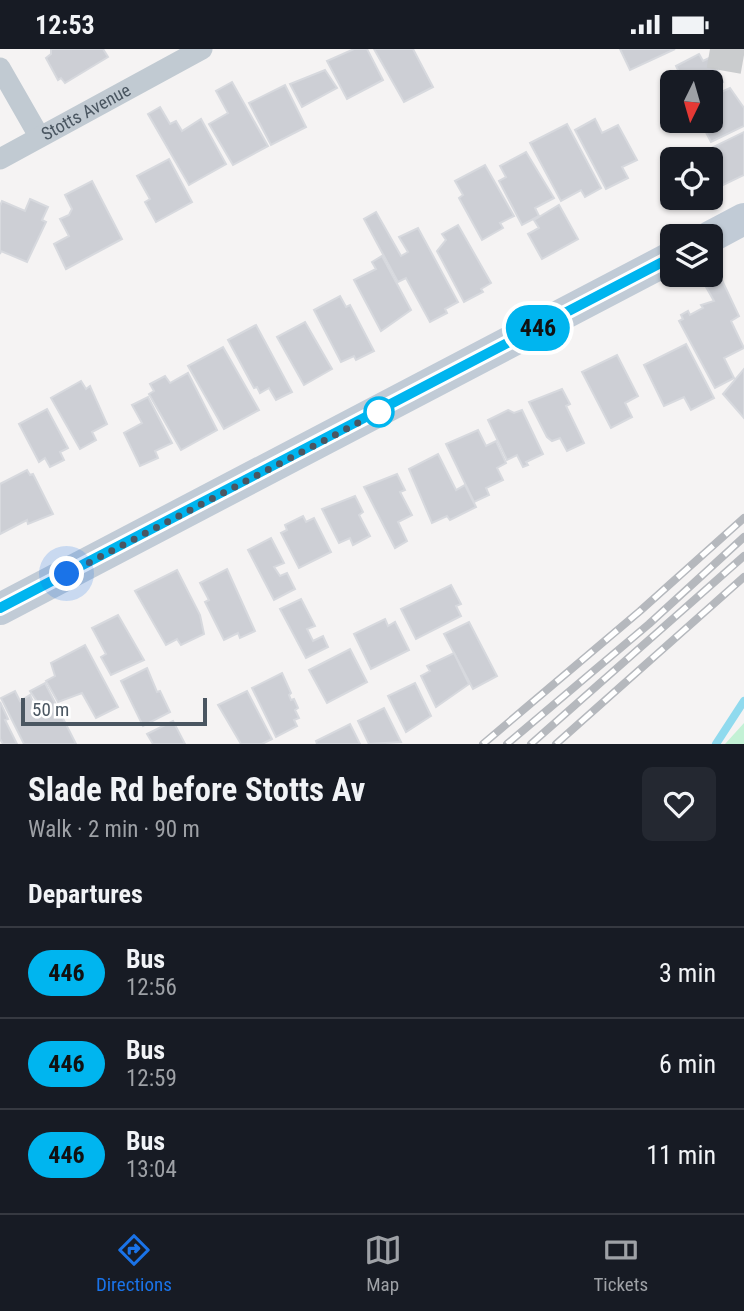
<!DOCTYPE html>
<meta charset="utf-8">
<style>
:root{--surface:#171b24;--page:#242831;--text:#f1f3f6;--muted:#9ea1a6;--line:#363941;--accent:#1a73e8}
body{margin:0;font-family:"Roboto Condensed",sans-serif;background:var(--page);color:var(--text);height:100vh;display:flex;flex-direction:column;font-size:26px;white-space:nowrap}
*{box-sizing:border-box;margin:0}
p{font-size:23px;color:var(--muted)}
.icon{flex:none;width:38px;height:38px;fill:none;stroke:currentColor;stroke-width:2;stroke-linecap:round;stroke-linejoin:round}
.map{position:relative;height:695px;overflow:hidden}
.side{display:flex;flex-direction:column;background:var(--surface);flex:1}
.side>*{flex:none}
.badge{padding:0 14px;border-radius:23px;font-size:24px;line-height:46px}
.needle{width:46px;rotate:185deg}
.fabs{position:absolute;left:660px;top:21px;display:grid;gap:14px}
.fabs a{display:grid;place-items:center;width:63px;height:63px;border-radius:10px;background:var(--surface);box-shadow:0 2px 5px #0004;font-size:35px}
.scale{position:absolute;left:21px;bottom:18px;width:186px;box-sizing:border-box;padding-left:7px;border:4px solid #4a5661;border-top:0;font-size:19px;line-height:24px;white-space:nowrap;color:#4a5661;-webkit-text-stroke:5px #fff;paint-order:stroke}
.you{position:absolute;width:35px;height:35px;margin:-18px;border:5px solid #fff;border-radius:50%;background:#1a73e8;box-shadow:0 0 0 10px #1a73e833}
.map>.badge{position:absolute;translate:-50% -50%;box-shadow:0 0 0 4px #fff}
h2{padding:0 28px;font-size:26px;line-height:63px}
.round{display:grid;place-items:center;flex:none;width:74px;height:74px;border-radius:10px;background:var(--page)}
.overview{display:flex;align-items:center;justify-content:space-between;height:119px;padding:0 28px}
h1{font-size:33px;font-weight:700;line-height:52px}
ul{padding:0;list-style:none}
li{display:flex;align-items:center;gap:21px;height:91px;padding:0 28px;border-top:2px solid var(--line)}
li div{flex:1}
li b{display:block;font-size:26px}
li em{font-style:normal}
li .badge{min-width:77px;font-weight:700;text-align:center}
.status{display:flex;justify-content:space-between;align-items:center;height:49px;padding:0 35px;background:var(--surface);direction:ltr}
.status svg{height:19px;fill:currentColor}
.dock{display:flex;justify-content:space-around;align-items:center;height:98px;border-top:2px solid var(--line);background:var(--surface);font-size:19px;color:var(--muted)}
.dock a{display:grid;justify-items:center;gap:4px}
.dock .selected{color:var(--accent)}
.map>svg:first-child{display:block}
.green{fill:#c3f1d5}
.lines{fill:none;stroke-linecap:round;stroke-linejoin:round}
.stream{stroke:#90daee;stroke-width:8}
.building{fill:#cdcfd5;stroke:#d7d9de;stroke-width:2}
.motorway-tunnel{stroke:#caccce;stroke-width:38;stroke-dasharray:38 19;stroke-linecap:butt}
.minor{stroke:#c1cad2;stroke-width:21}
.secondary{stroke:#c1cbd6;stroke-width:32}
.rail-casing{stroke:#b5b8bd;stroke-width:8}
.rail{stroke:#fff;stroke-width:5;stroke-dasharray:16;stroke-linecap:butt}
.line-casing{stroke:#fff;stroke-width:16}
.line{stroke:#00b5ef;stroke-width:10}
.walk{stroke:#4a5661;stroke-width:7;stroke-dasharray:0 12.6}
.stop-dot{fill:#fff;stroke:#00b5ef;stroke-width:3.5}
.labels{text-anchor:middle;stroke-width:7;stroke-linejoin:round;paint-order:stroke}
.street-label{font-size:18px;fill:#4a5661;stroke:#fff}
</style>
<div class="status"><b>12:53</b><svg viewBox="0 0 49 12"><path d="M0 12V9h3v3zM5 12V6h3v6zM10 12V3h3v9zM15 12V0h3v12zM26 1h20v11H26zM47 4h2v5h-2z"/></svg></div>
<div class="map">
<svg width="744" height="695" viewBox="0 0 744 695">
<rect width="100%" height="100%" fill="#f5f3f3"/>
<!-- green -->
<polygon class="green" points="744,674 744,695 725,695"/>
<g class="lines">
<!-- stream -->
<polyline class="stream" points="716,695 744,652"/>
</g>
<!-- building -->
<g class="building">
<polygon points="103,0 108,8 65,34 61,29 58,31 46,9 51,5 51,0"/>
<polygon points="354,0 367,0 383,31 347,50 327,12"/>
<polygon points="374,0 413,0 433,38 404,53"/>
<polygon points="620,0 675,0 630,21"/>
<polygon points="699,5 703,12 711,8 723,33 710,39 710,33 672,33 672,47 663,30 679,23 676,17"/>
<polygon points="325,21 337,39 302,58 290,35"/>
<polygon points="232,33 268,97 233,116 209,75 228,64 216,42"/>
<polygon points="285,36 306,78 271,96 249,54"/>
<polygon points="730,39 744,59 744,77 711,93 700,72 710,72 710,48"/>
<polygon points="160,58 170,75 176,72 182,82 201,70 226,115 189,136 148,65"/>
<polygon points="595,70 602,84 618,76 637,111 622,118 628,129 606,140 575,81"/>
<polygon points="567,75 601,139 585,148 581,141 561,152 530,94"/>
<polygon points="744,83 744,126 717,139 715,135 710,137 710,110 691,109"/>
<polygon points="526,103 554,149 535,159 539,167 522,176 499,132 506,128 500,117"/>
<polygon points="169,110 192,153 156,173 145,153 150,150 137,127"/>
<polygon points="485,116 514,167 500,174 503,179 482,191 459,149 463,146 455,132"/>
<polygon points="92,132 122,190 66,220 54,195 69,187 60,170 69,166 72,160 65,146"/>
<polygon points="30,150 48,158 42,171 46,173 27,213 1,202 0,205 0,157 2,152 25,162"/>
<polygon points="559,156 578,190 542,210 528,185 539,179 534,171"/>
<polygon points="376,163 401,207 408,203 399,188 418,179 458,253 445,260 447,264 430,273 406,229 398,233 364,170"/>
<polygon points="458,176 491,234 481,240 483,243 464,253 437,202 446,191 442,185"/>
<polygon points="382,207 411,261 381,282 354,231 376,220 372,213"/>
<polygon points="720,227 739,267 731,272 744,299 724,309 734,329 715,339 679,272 683,270 681,266 688,262 690,266 703,259 701,256 714,252 705,236"/>
<polygon points="340,247 346,258 350,256 374,302 356,311 354,307 341,313 314,261"/>
<polygon points="305,273 332,320 304,336 277,288"/>
<polygon points="256,276 292,343 276,351 269,339 260,344 257,338 254,339 228,291"/>
<polygon points="686,295 714,349 691,361 684,348 664,357 644,316"/>
<polygon points="223,298 259,361 224,380 188,317"/>
<polygon points="617,306 638,347 625,354 632,368 611,379 582,323"/>
<polygon points="744,320 744,369 723,345"/>
<polygon points="188,324 217,381 181,401 149,345 154,342 150,335 165,327 170,334"/>
<polygon points="81,332 86,340 90,337 107,375 92,383 96,391 80,400 51,349"/>
<polygon points="562,340 570,355 566,357 584,394 567,402 560,389 552,392 547,388 529,353"/>
<polygon points="148,348 172,394 155,402 158,409 140,417 124,384 142,374 132,356"/>
<polygon points="47,360 68,399 60,403 64,411 50,418 45,409 39,413 19,375"/>
<polygon points="508,361 514,364 522,361 543,405 526,413 528,416 523,418 517,406 507,411 488,371"/>
<polygon points="478,381 486,397 496,392 506,414 497,419 503,431 486,439 489,446 474,453 446,395"/>
<polygon points="438,405 456,441 465,436 476,458 450,471 447,467 432,474 409,420"/>
<polygon points="27,421 30,426 33,425 53,465 28,475 27,471 0,485 0,435"/>
<polygon points="397,425 405,441 400,443 412,466 398,473 407,492 395,499 364,438"/>
<polygon points="355,447 363,463 359,466 370,487 353,496 350,489 339,494 322,460"/>
<polygon points="303,467 306,473 314,469 331,503 299,519 281,484 287,481 285,476"/>
<polygon points="271,489 284,514 274,518 280,527 287,524 295,540 274,551 248,501"/>
<polygon points="227,520 255,582 240,589 238,584 224,591 205,553 209,551 200,534"/>
<polygon points="177,521 200,566 204,585 181,596 177,590 166,596 135,542"/>
<polygon points="451,536 461,555 456,557 461,567 416,590 401,560"/>
<polygon points="301,550 315,577 307,580 313,592 323,587 328,598 306,609 280,560"/>
<polygon points="118,566 144,611 111,626 101,608 106,605 92,579"/>
<polygon points="385,570 388,577 395,573 409,601 371,620 354,585"/>
<polygon points="469,573 497,627 473,640 444,585"/>
<polygon points="85,596 118,658 96,669 82,644 58,653 46,632 55,627 51,614"/>
<polygon points="350,600 367,633 327,654 309,621"/>
<polygon points="454,604 469,635 436,658 421,627 430,622 427,617"/>
<polygon points="147,619 157,643 160,642 170,663 143,677 121,632"/>
<polygon points="282,624 291,644 289,646 291,651 294,650 298,659 295,661 299,669 294,671 297,677 276,688 252,639"/>
<polygon points="45,634 76,695 24,695 1,649 15,642 20,652 30,646 33,653 36,651 30,642"/>
<polygon points="415,634 431,667 406,683 388,647"/>
<polygon points="247,642 272,690 262,695 241,695 218,656"/>
<polygon points="0,653 8,670 5,671 17,695 3,695 0,690"/>
<polygon points="384,659 401,693 369,695 358,672"/>
<polygon points="173,672 185,695 153,695 147,685"/>
<polygon points="350,675 360,695 317,695 316,692"/>
</g>
<g class="lines">
<!-- motorway-tunnel -->
<polyline class="motorway-tunnel" points="710,0 744,6"/>
<!-- minor -->
<g class="minor">
<polyline points="0,19 39,87"/>
<path id="s1" d="M0 110 202 0"/>
</g>
<!-- secondary -->
<g class="secondary">
<polyline points="710,188 744,170"/>
<polyline points="0,560 672,208"/>
</g>
<!-- rail casing -->
<g class="rail-casing">
<g id="rail">
<polyline points="483,695 640,562 744,469"/>
<polyline points="507,695 649,575 744,488"/>
<polyline points="531,695 744,507"/>
<polyline points="556,695 744,528"/>
</g>
</g>
<!-- rail -->
<use href="#rail" class="rail"/>
</g>
<g class="lines">
<!-- line casing -->
<g class="line-casing">
<polyline id="line" points="0,559 672,208"/>
</g>
<!-- line -->
<use href="#line" class="line"/>
<!-- walk -->
<polyline class="walk" points="67,525 379,363"/>
</g>
<!-- markers -->
<circle class="stop-dot" cx="379" cy="363" r="14"/>
<g class="labels">
<!-- street labels -->
<g class="street-label">
<text dy="6" stroke="none"><textPath href="#s1" startOffset="98">Stotts Avenue</textPath></text>
</g>
</g>
</svg>
<div class="fabs">
<a><svg class="needle" viewBox="-14 -14 28 28"><path d="M0-13l5 13h-10z" fill="#e53935"/><path d="M0 13l5-13h-10z" fill="#9ea1a6"/></svg></a>
<a><svg class="icon" aria-label="locate" viewBox="0 0 24 24"><circle cx="12" cy="12" r="6"/><path d="M12 2v4M12 18v4M2 12h4M18 12h4"/></svg></a>
<a><svg class="icon" aria-label="layers" viewBox="0 0 24 24"><path d="M12 4l9 5-9 5-9-5zM3 14l9 5 9-5"/></svg></a>
</div>
<div class="scale">50 m</div>
<div class="you" style="left:67px;top:525px"></div>
<b class="badge" style="left:538px;top:279px;background:#00b5ef;color:#111">446</b>
</div>
<section class="side">
<div class="overview"><div><h1>Slade Rd before Stotts Av</h1><p>Walk · 2 min · 90 m</p></div><a class="round"><svg class="icon" aria-label="heart" viewBox="0 0 24 24"><path d="M12 20l-8-8c-3-5 5-10 8-4 3-6 11-1 8 4z"/></svg></a></div>
<h2>Departures</h2>
<ul>
<li><span class="badge" style="background:#00b5ef;color:#111">446</span><div><b>Bus</b><p>12:56</p></div><em>3 min</em></li>
<li><span class="badge" style="background:#00b5ef;color:#111">446</span><div><b>Bus</b><p>12:59</p></div><em>6 min</em></li>
<li><span class="badge" style="background:#00b5ef;color:#111">446</span><div><b>Bus</b><p>13:04</p></div><em>11 min</em></li>
</ul>
</section>
<nav class="dock">
<a class="selected"><svg class="icon" aria-label="directions" viewBox="0 0 24 24"><path d="M12 3l9 9-9 9-9-9zM9 14v-3h6M13 9l2 2-2 2"/></svg>Directions</a>
<a><svg class="icon" aria-label="map" viewBox="0 0 24 24"><path d="M3 6l6-2 6 2 6-2v14l-6 2-6-2-6 2zM9 4v14M15 6v14"/></svg>Map</a>
<a><svg class="icon" aria-label="tickets" viewBox="0 0 24 24"><path d="M3 7h18v10H3zM15 7v10"/></svg>Tickets</a>
</nav>
